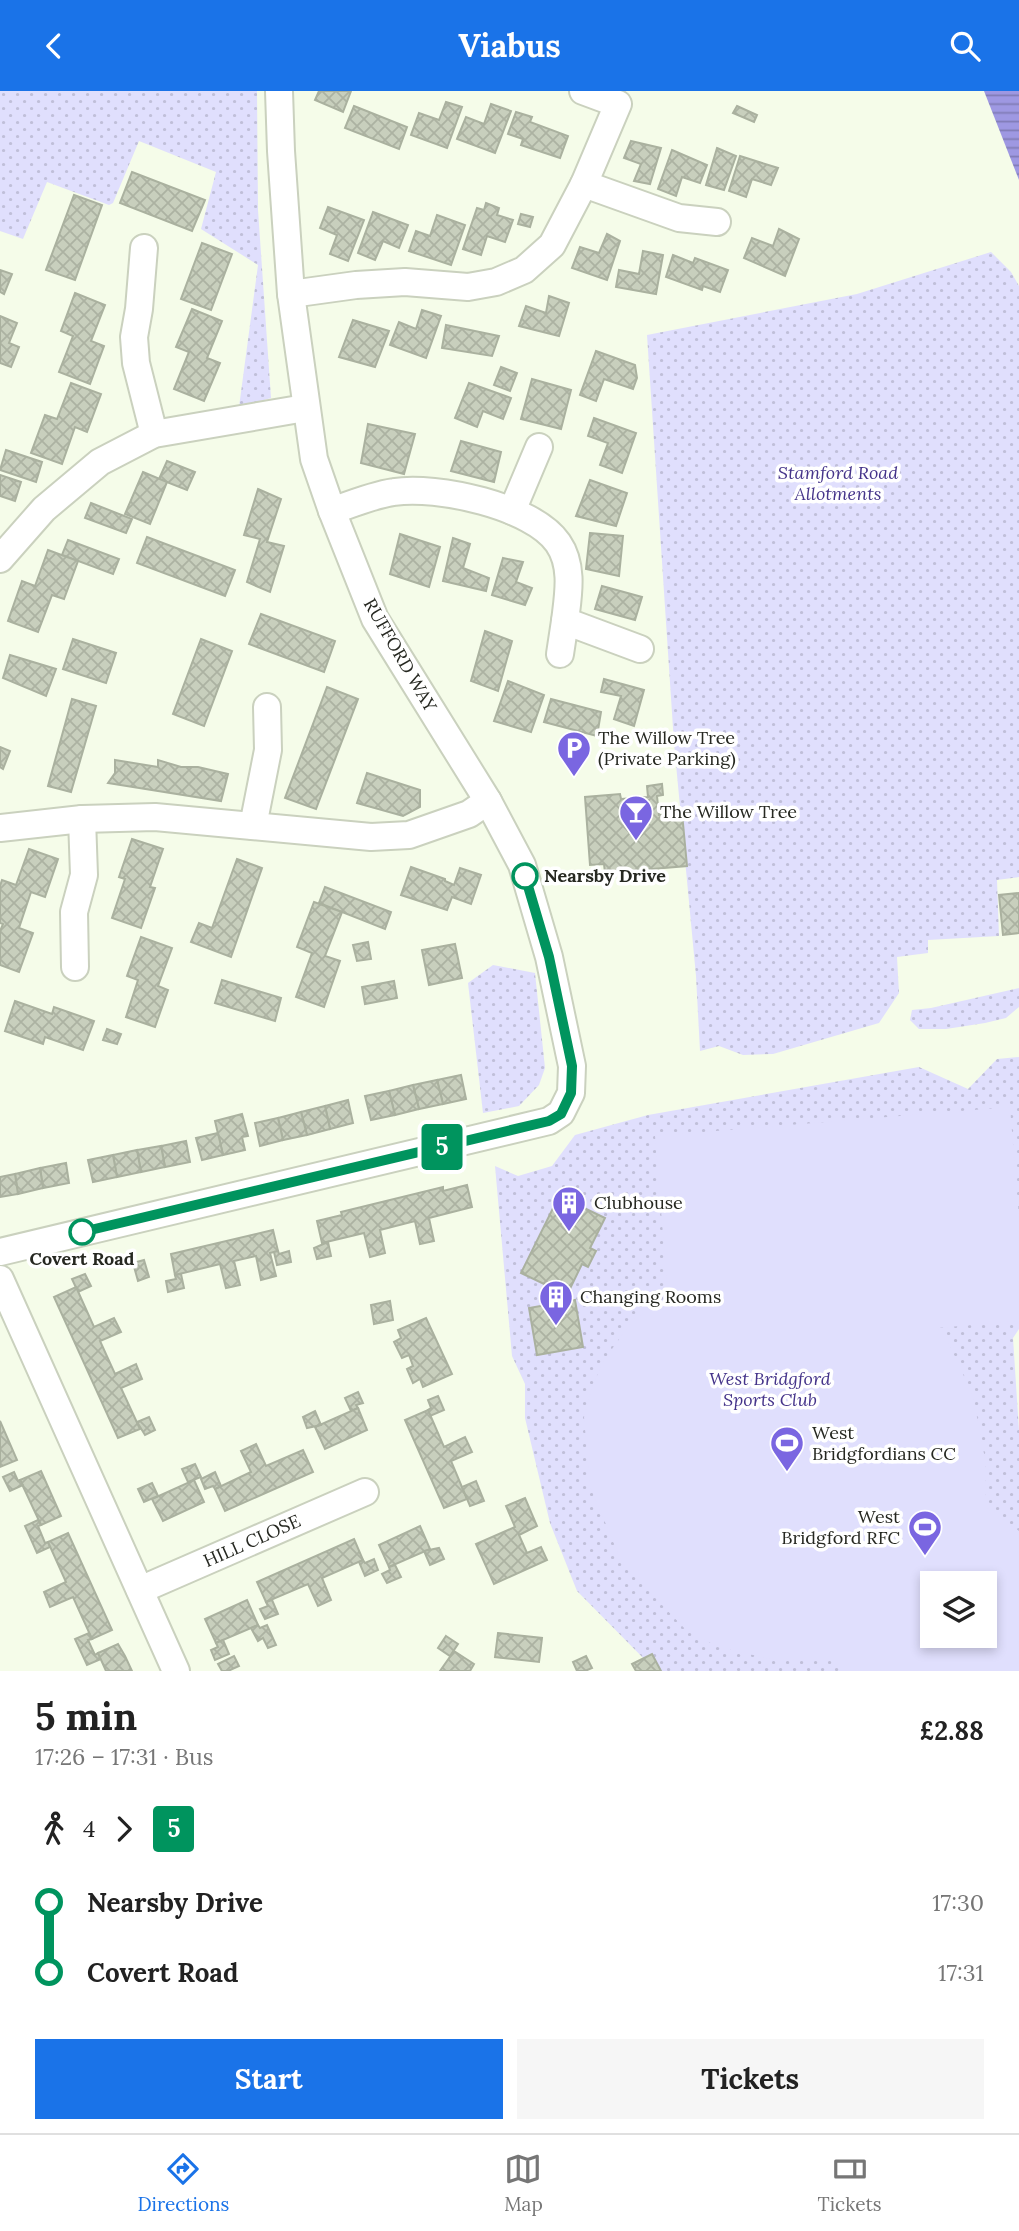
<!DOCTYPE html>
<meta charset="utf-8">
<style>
:root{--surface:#fff;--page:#f6f6f6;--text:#222;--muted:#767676;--line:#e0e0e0;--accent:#1a73e8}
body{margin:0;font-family:Lora,serif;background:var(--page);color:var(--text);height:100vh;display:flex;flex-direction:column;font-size:26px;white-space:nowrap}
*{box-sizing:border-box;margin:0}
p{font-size:23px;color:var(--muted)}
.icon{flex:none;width:38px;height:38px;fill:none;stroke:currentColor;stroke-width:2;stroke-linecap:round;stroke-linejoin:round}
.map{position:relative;height:1580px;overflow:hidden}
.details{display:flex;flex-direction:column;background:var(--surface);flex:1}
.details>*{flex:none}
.badge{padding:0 14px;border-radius:5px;font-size:24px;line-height:46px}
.tools{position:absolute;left:920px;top:1480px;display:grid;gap:14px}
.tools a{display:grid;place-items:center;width:77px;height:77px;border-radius:0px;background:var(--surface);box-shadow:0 4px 10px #0003;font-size:35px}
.map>.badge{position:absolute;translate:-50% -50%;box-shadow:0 0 0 4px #fff}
.legs{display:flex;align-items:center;gap:10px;height:77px;padding:0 35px;font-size:23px}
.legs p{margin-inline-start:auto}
.overview{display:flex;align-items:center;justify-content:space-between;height:119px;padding:0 35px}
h1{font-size:38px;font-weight:800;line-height:52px}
.action{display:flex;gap:14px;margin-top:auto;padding:14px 35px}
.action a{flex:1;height:80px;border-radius:0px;background:var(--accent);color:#fff;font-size:28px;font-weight:800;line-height:80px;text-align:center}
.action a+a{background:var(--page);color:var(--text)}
ul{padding:0 35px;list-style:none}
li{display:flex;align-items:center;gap:24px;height:70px;font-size:26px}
li i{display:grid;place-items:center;width:10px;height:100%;margin:0 9px;background:currentColor}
li i::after{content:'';width:18px;height:18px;margin:-9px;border:5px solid;border-radius:50%;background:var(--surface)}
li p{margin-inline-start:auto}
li:first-child i{background:linear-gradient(#0000 50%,currentColor 0)}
li:last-child i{background:linear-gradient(currentColor 50%,#0000 0)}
header{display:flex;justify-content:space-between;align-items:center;height:91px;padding:0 35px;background:var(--accent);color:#fff;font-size:32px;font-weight:800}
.menu{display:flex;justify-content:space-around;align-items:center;height:98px;border-top:2px solid var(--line);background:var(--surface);font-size:19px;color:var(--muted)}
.menu a{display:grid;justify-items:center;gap:4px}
.menu .on{color:var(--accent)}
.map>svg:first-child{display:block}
.green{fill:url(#green-dots);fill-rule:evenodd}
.pitch{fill:#e0dffd;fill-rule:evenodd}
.water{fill:url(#water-rules)}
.building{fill:url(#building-cross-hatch);stroke:#aab19f;stroke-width:2}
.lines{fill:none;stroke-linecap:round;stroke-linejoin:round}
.minor-casing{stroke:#cad1be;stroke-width:30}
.minor{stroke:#fff;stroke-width:26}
.line-1-casing{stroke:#fff;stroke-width:16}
.line-1{stroke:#00945e;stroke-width:10}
.stop-1-dot{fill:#fff;stroke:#00945e;stroke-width:3.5}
.labels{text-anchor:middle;stroke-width:7;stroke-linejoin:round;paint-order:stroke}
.park-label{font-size:18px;font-style:italic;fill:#45348a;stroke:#fff}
.street-label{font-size:18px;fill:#262821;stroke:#fff}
.poi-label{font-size:18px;fill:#262821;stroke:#fff;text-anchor:start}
.stop-label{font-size:18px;font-weight:bold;fill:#262821;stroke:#fff;text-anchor:start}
</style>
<header><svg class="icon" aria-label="back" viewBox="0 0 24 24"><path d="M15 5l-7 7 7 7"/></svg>Viabus<svg class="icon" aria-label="search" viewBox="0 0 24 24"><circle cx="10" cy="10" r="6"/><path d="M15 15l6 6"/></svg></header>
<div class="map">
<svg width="1019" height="1580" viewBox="0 0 1019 1580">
<defs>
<pattern id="green-dots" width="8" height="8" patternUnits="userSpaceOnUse" patternTransform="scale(1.75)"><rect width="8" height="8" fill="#e0dffd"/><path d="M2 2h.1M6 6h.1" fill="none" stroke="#c0bfd9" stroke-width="1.8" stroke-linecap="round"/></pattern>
<pattern id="water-rules" width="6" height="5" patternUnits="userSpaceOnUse" patternTransform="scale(1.75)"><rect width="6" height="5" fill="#9e98e2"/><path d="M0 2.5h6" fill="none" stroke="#817cb7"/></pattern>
<pattern id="building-cross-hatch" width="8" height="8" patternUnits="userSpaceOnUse" patternTransform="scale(1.75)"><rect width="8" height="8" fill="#c8cfbd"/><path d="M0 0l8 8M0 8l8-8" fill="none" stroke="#acb2a2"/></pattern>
</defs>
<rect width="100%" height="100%" fill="#f5fce9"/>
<!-- green -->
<g class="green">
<polygon points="0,0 257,0 258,119 271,307 239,316 258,174 201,138 216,81 139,50 113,112 109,114 47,91 23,148 0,140"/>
<polygon points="991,161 1011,181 1019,195 1019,786 997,789 999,845 928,849 928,862 897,866 899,902 879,932 773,963 743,964 719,955 700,960 696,885 674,652 647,244 857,203"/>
<polygon points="493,874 535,882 545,977 539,994 519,1015 483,1022 468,892"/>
<polygon points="1019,897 1019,916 1006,927 985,932 946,938 919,938 910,929 912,919 931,917"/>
<path d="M1019 966V1238L1013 1247 1019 1340V1580H656L577 1500 550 1432 525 1327V1293L512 1265 495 1075 518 1085 552 1075 575 1044 648 1024 919 976 968 998 997 968ZM933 1493H985V1545H933Z"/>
</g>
<!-- pitch -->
<path class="pitch" d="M1010 1016 1019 1127V1230L937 1237 944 1242 973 1305 985 1368V1415L1019 1440V1580H845L828 1568H771L718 1556 686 1539 622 1472 590 1395 584 1326 592 1296 604 1269 633 1229 668 1205 655 1045ZM933 1493H985V1545H933Z"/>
<!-- water -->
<polygon class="water" points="984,0 1019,0 1019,89"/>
<!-- building -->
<g class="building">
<polygon points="319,0 351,0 343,21 315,9"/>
<polygon points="446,11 462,16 447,57 411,44 419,22 439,29"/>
<polygon points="491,13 511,20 495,62 457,48 466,26 484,33"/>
<polygon points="354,15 407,36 399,58 345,37"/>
<polygon points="737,15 757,24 754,31 733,22"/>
<polygon points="516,21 532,26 530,31 568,45 560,67 521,54 523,48 508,43"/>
<polygon points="631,50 661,57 650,93 634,90 641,73 624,67"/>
<polygon points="717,57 736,65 724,99 706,94"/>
<polygon points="672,59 707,74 700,92 682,86 676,105 658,98"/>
<polygon points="740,65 778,77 771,94 752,88 746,106 729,100"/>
<polygon points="132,81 205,109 192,140 120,112"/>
<polygon points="74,104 102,114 75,189 46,179"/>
<polygon points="486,112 499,117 497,124 513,129 505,151 487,145 481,164 463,158 477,117 484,119"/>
<polygon points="328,116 364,129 348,170 330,163 337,144 320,137"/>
<polygon points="373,121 408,134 399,157 383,150 375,169 358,162"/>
<polygon points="521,123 533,126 530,136 518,133"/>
<polygon points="437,124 465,134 451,174 409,160 416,140 430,145"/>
<polygon points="779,138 799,148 785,185 744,167 752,147 773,155"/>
<polygon points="607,143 620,150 607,189 572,177 580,156 599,162"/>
<polygon points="202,152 232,163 211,219 181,208"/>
<polygon points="643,160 663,164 656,203 616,196 619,179 639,183"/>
<polygon points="673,164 693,172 695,167 728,179 720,201 703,195 702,199 666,186"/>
<polygon points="0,179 12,183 4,203 0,201"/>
<polygon points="75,202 105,214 91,250 104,255 90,293 59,281 73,245 61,240"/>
<polygon points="549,205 569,212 559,245 519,235 526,215 546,222"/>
<polygon points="192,218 222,230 207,267 220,272 204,310 174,298 189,261 176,256"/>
<polygon points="422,219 441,225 426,267 390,254 399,231 416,238"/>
<polygon points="0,225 17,232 9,252 19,256 11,276 0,272"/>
<polygon points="353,229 389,240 375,276 339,266"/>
<polygon points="446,234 499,245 492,265 442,257"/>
<polygon points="596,260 635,274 637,287 633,298 604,288 596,310 580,304"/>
<polygon points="501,276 517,282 510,300 494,294"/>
<polygon points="532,288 571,299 561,338 521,328"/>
<polygon points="71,292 101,303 87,341 75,336 62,373 31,362 45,324 57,328"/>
<polygon points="469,292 511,307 503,328 483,320 477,336 455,327"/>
<polygon points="594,327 636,342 622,382 600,374 608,352 588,345"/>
<polygon points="368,333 415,343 404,383 361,372"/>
<polygon points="461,350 501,361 494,391 451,380"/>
<polygon points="6,359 42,371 36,391 0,379"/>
<polygon points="167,370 195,381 187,399 159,388"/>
<polygon points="143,381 167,391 150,433 125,423"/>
<polygon points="0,384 21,391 15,410 0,405"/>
<polygon points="590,389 627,402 616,435 576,425"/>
<polygon points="258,398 281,408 267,451 284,455 270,501 247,491 260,448 244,444"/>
<polygon points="91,412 132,428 126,442 85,427"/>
<polygon points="590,442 623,445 619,485 586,478"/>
<polygon points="400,443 440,456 429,496 390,483"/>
<polygon points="147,446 235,479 225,505 137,472"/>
<polygon points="453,447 470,453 463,477 489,487 486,500 443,490"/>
<polygon points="68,449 119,468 113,483 62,464"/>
<polygon points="48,459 78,470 64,508 52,504 38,541 8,530 22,490 35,495"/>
<polygon points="503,467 523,471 516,491 532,497 525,514 492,504"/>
<polygon points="602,495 642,506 635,529 595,518"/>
<polygon points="261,523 335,550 324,581 249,553"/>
<polygon points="485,540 512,550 498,600 471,590"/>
<polygon points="73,548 116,562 106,592 63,578"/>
<polygon points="201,548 232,560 204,635 173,623"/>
<polygon points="10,564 56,578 46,605 3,587"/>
<polygon points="604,588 644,599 634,635 614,628 621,605 601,601"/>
<polygon points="508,590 544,604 531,641 494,630"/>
<polygon points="327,596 358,608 316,718 285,707"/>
<polygon points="72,608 96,615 71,701 48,695"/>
<polygon points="551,608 601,621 597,645 544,631"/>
<polygon points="0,656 10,660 3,678 0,676"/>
<polygon points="115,669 158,676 158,669 181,676 198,676 228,683 221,710 108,692 115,682"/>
<polygon points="367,682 420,699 420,716 403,725 357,712"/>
<polygon points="662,693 663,704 657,705 659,724 682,722 687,775 605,782 604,773 590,774 585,706 620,703 621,708 648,706 647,695"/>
<polygon points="132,748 163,758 150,796 155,797 141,837 112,827 125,788 119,786"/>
<polygon points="29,758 58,768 45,806 31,801 19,837 33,842 19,881 0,874 0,840 3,833 0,832 0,795 2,789 16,794"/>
<polygon points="237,768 262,777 231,866 191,851 199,832 212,837"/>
<polygon points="411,776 445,788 445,790 454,794 460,777 481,784 471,813 452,806 447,819 401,804"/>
<polygon points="325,796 391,821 385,838 319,812"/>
<polygon points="1019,802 1019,842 1003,844 999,804"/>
<polygon points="314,811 342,821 325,865 340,870 324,916 296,906 312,862 297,856"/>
<polygon points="141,846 172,857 158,895 168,899 155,936 126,926 138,889 127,885"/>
<polygon points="368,851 371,868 357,870 353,854"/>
<polygon points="455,853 462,887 429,894 422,859"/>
<polygon points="222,889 281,907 275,930 215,912"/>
<polygon points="394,890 397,907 365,913 362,896"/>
<polygon points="15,910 52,923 54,916 94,930 83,959 45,946 43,953 5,940"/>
<polygon points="107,938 121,943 117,953 103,949"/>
<polygon points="461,984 466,1008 443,1013 437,989"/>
<polygon points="437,989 443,1013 419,1018 413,994"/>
<polygon points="413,994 419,1018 395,1024 389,1000"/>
<polygon points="389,1000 395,1024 371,1029 365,1005"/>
<polygon points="348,1009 353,1032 330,1038 325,1015"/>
<polygon points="325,1015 330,1038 307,1044 301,1021"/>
<polygon points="301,1021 307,1044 283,1049 278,1027"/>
<polygon points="242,1023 248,1045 242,1046 245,1059 223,1064 215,1030"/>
<polygon points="278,1027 283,1049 260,1055 255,1032"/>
<polygon points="218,1042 223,1064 202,1069 196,1047"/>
<polygon points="186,1050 190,1071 165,1076 161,1055"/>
<polygon points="161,1055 165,1076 141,1081 137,1059"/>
<polygon points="137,1059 141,1081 117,1086 113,1064"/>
<polygon points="113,1064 117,1086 93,1091 88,1069"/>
<polygon points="66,1072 69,1092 43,1097 40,1077"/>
<polygon points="40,1077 43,1097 18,1103 15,1083"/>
<polygon points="15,1083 18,1103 0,1106 0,1086"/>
<polygon points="467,1094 472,1116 429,1127 434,1150 420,1153 415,1130 380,1139 385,1162 370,1166 364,1142 322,1152 317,1130 342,1124 341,1121 443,1096 443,1100"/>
<polygon points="559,1105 605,1127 590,1157 596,1160 588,1176 582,1173 567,1204 521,1182"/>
<polygon points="273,1139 278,1160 270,1162 276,1185 261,1189 256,1165 234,1170 240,1194 226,1197 220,1173 175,1184 171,1163"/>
<polygon points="328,1151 331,1165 317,1168 314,1157"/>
<polygon points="278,1160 279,1163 289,1160 291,1171 277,1174 274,1161"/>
<polygon points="144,1169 149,1186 138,1190 133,1172"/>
<polygon points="85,1183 91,1195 78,1201 72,1188"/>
<polygon points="181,1183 184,1197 168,1201 166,1190 176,1188 175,1184"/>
<polygon points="76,1196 94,1236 114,1227 121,1241 100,1250 115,1283 136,1273 142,1288 121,1297 140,1338 118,1347 54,1206"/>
<polygon points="575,1209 583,1256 537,1264 529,1217"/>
<polygon points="390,1210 393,1229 374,1233 371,1214"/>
<polygon points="426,1227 452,1283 423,1296 420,1288 413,1292 407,1278 413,1275 409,1264 402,1267 394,1251 401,1247 398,1239"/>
<polygon points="358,1301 363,1312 356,1314 358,1317 351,1320 345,1307"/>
<polygon points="438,1305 444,1319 430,1325 428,1319 431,1317 428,1309"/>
<polygon points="358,1317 367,1339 325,1358 315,1336"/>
<polygon points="428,1319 444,1356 465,1346 472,1361 451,1370 467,1408 444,1417 405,1329"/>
<polygon points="315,1320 321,1334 307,1337 303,1326"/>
<polygon points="149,1326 155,1339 145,1344 137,1331"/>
<polygon points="0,1330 17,1369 0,1376"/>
<polygon points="256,1353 266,1375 303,1359 313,1381 225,1420 215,1398 251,1381 241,1360"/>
<polygon points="195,1373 201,1386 188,1391 182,1378"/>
<polygon points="41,1380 61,1425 41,1434 20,1389"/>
<polygon points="14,1381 18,1390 20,1389 23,1394 10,1400 3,1386"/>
<polygon points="215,1381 221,1395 215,1398 213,1395 205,1398 201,1388"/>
<polygon points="194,1389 204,1411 163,1430 152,1408"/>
<polygon points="476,1390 484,1410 470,1415 462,1396"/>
<polygon points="152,1392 158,1405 144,1411 138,1398"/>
<polygon points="525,1407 537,1435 519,1444 527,1462 541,1456 547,1469 494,1493 476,1453 515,1436 506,1415"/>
<polygon points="38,1429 41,1434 38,1435 45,1452 48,1451 50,1456 37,1462 25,1435"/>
<polygon points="420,1435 430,1458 389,1476 379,1454"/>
<polygon points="68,1442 112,1539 92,1548 73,1506 50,1516 44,1501 66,1491 48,1451"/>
<polygon points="354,1448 363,1469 322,1487 331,1509 318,1515 308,1493 266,1511 257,1491"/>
<polygon points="439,1457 444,1468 430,1474 424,1460"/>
<polygon points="374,1468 378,1479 365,1485 359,1471 363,1469 365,1472"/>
<polygon points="395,1474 401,1486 387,1492 382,1483 390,1479 389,1476"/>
<polygon points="247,1509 258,1534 216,1552 205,1528"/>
<polygon points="272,1509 278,1523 265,1528 260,1518 268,1515 266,1511"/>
<polygon points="258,1534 260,1537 267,1534 276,1554 268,1557 263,1547 258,1550 251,1537"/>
<polygon points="89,1542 92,1548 88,1549 95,1564 98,1562 101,1568 87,1574 75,1548"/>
<polygon points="498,1542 542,1547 539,1571 495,1566"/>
<polygon points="446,1545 458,1553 450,1565 438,1557"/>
<polygon points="223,1549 229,1563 215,1569 211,1559 218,1556 216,1552"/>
<polygon points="118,1553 125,1565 132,1580 106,1580 98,1562"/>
<polygon points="454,1560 474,1573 470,1580 440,1580"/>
<polygon points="652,1563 661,1580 636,1580 632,1573"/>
<polygon points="234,1565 239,1575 228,1580 222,1580 218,1573"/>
<polygon points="586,1565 592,1577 585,1580 577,1580 573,1571"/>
</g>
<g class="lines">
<!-- minor casing -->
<g class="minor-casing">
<g id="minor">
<polyline points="584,93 679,127 717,131"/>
<polyline points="144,157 139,218 134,246 136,272 154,343"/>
<polyline points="291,203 356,194 405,191 468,196 496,191 524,179 552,154 584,93 618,13 583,0"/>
<path d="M332 420C351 413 373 404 394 401 436 394 533 415 558 452 574 475 568 505 565 530L640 558"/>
<polyline points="512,420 539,356"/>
<polyline points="0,468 44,418 100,371 154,343 305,317"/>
<polyline points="560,563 565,530"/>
<polyline points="253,735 268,659 267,616"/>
<polyline points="0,737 82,728 155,726 371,746 409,744 469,723 488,710"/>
<polyline points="75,876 74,821 84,784 82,728"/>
<polyline points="0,1161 549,1030 561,1022 571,1002 572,975 549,866 522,774 488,710 375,528 332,420 314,368 291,203 281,60 279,0"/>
<polyline points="0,1188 176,1580"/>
<polyline points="140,1499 365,1401"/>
</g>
</g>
<!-- minor -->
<use href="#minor" class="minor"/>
</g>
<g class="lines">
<!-- line-1 casing -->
<g class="line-1-casing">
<polyline id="line-1" points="82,1141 549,1030 561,1023 571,1002 572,975 549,866 525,785"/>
</g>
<!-- line-1 -->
<use href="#line-1" class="line-1"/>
</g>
<!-- icons -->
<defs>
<g id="parking-pin" transform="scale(1.75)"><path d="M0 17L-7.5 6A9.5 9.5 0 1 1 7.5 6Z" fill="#7a66e1" stroke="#fff"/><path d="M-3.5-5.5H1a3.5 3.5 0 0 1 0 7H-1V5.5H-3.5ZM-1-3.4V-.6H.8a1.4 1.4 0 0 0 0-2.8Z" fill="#fff"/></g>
<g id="bar-pin" transform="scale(1.75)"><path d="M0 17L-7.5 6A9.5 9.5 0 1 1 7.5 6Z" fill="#7a66e1" stroke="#fff"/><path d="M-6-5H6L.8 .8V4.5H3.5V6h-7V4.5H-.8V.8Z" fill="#fff"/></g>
<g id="building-pin" transform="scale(1.75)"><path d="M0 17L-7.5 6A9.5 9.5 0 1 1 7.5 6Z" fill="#7a66e1" stroke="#fff"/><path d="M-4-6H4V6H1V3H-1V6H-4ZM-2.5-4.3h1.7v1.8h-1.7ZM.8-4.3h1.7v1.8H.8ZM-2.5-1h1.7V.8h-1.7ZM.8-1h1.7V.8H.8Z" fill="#fff"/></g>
<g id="stadium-pin" transform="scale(1.75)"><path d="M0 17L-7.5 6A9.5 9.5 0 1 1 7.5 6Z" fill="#7a66e1" stroke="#fff"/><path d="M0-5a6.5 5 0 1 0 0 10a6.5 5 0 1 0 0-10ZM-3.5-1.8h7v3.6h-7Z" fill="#fff"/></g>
</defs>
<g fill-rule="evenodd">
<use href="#parking-pin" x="574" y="657"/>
<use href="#bar-pin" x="636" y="721"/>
<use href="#building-pin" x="569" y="1112"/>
<use href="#building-pin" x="556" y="1206"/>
<use href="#stadium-pin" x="787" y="1352"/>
<use href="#stadium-pin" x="925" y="1436"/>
</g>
<!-- markers -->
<g class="stop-1-dot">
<circle cx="525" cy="785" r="12"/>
<circle cx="82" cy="1141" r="12"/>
</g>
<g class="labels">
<!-- park labels -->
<g class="park-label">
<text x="838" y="388">Stamford Road<tspan x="838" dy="21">Allotments</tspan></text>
<text x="770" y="1294">West Bridgford<tspan x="770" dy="21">Sports Club</tspan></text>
</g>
<!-- street labels -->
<g class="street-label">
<text transform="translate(400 564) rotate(60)" y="6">RUFFORD WAY</text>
<text transform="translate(252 1450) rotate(-24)" y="6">HILL CLOSE</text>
</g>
<!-- poi labels -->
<g class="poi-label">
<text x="598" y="653">The Willow Tree<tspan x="598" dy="21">(Private Parking)</tspan></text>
<text x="660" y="727">The Willow Tree</text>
<text x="594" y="1118">Clubhouse</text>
<text x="580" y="1212">Changing Rooms</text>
<text x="812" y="1348">West<tspan x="812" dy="21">Bridgfordians CC</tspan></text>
<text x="900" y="1432" text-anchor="end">West<tspan x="900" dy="21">Bridgford RFC</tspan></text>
</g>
<!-- stop labels -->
<g class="stop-label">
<text x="544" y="791">Nearsby Drive</text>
<text x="82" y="1174" text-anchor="middle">Covert Road</text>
</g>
</g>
</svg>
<div class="tools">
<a><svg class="icon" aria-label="layers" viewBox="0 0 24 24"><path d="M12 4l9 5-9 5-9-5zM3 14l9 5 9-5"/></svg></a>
</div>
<b class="badge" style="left:442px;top:1056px;background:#00945e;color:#fff">5</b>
</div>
<section class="details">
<div class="overview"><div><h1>5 min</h1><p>17:26 – 17:31 · Bus</p></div><b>£2.88</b></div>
<div class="legs"><svg class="icon" aria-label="walk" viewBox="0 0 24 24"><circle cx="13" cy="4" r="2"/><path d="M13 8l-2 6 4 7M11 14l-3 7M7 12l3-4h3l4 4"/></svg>4<svg class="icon" aria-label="forward" viewBox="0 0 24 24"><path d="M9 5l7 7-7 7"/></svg><b class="badge" style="background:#00945e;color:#fff">5</b></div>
<ul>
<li><i style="color:#00945e"></i><b>Nearsby Drive</b><p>17:30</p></li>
<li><i style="color:#00945e"></i><b>Covert Road</b><p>17:31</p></li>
</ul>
<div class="action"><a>Start</a><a>Tickets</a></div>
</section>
<nav class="menu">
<a class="on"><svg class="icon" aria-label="directions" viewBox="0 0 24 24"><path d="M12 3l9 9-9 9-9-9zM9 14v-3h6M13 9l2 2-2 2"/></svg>Directions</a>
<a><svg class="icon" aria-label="map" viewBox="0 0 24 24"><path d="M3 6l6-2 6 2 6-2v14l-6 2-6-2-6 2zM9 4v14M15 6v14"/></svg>Map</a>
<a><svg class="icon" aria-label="tickets" viewBox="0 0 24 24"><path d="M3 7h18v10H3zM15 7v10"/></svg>Tickets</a>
</nav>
